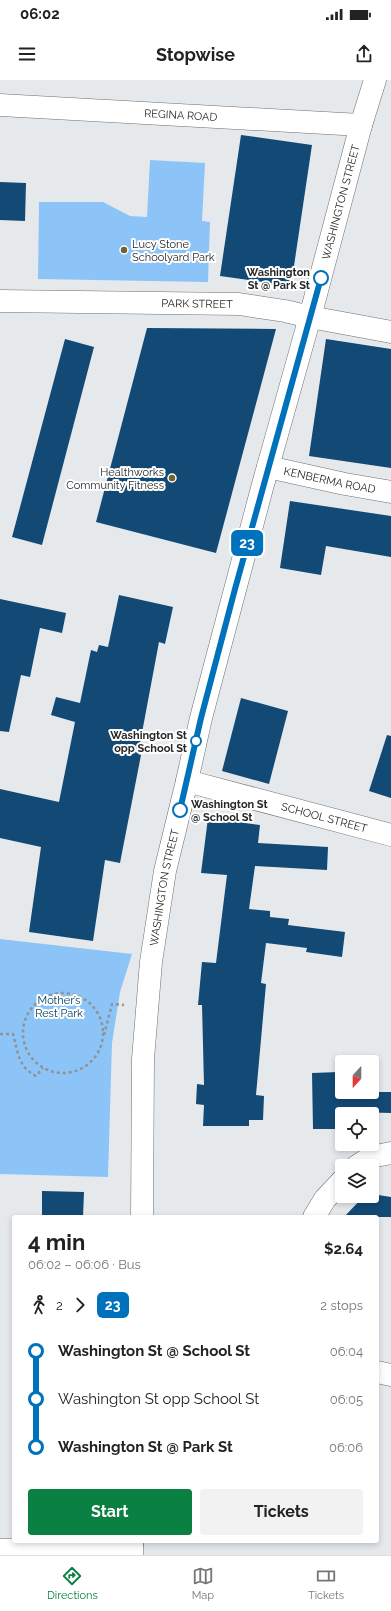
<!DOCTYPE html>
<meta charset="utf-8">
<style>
:root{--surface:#fff;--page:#f2f2f2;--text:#222;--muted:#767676;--line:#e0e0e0;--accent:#0b8043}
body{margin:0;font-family:Raleway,sans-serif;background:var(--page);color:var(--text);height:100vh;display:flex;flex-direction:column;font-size:15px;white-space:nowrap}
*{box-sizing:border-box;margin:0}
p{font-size:13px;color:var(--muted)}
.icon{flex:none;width:22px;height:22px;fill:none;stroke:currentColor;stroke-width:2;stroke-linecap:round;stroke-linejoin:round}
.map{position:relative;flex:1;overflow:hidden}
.panel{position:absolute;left:12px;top:1135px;width:367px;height:328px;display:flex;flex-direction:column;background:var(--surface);border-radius:4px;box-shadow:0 2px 6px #0003}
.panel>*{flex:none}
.badge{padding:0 8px;border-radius:6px;font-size:14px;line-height:26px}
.needle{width:26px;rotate:201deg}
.buttons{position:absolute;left:335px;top:975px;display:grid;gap:8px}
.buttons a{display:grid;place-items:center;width:44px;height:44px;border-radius:4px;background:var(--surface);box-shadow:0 2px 6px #0003;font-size:20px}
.map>.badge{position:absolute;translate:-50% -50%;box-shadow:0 0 0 2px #fff}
.legs{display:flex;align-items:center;gap:6px;height:44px;padding:0 16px;font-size:13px}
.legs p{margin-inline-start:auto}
.overview{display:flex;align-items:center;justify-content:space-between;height:68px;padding:0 16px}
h1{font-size:22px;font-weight:700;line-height:30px}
.button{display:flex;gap:8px;margin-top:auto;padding:8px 16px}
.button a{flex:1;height:46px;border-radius:4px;background:var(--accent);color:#fff;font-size:16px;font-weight:700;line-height:46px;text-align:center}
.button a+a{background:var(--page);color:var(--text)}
ul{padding:0 16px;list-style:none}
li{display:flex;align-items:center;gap:14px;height:48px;font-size:15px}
li i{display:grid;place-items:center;width:6px;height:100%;margin:0 5px;background:currentColor}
li i::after{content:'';width:10px;height:10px;margin:-5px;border:3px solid;border-radius:50%;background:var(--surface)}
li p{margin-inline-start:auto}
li:first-child i{background:linear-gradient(#0000 50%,currentColor 0)}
li:last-child i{background:linear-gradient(currentColor 50%,#0000 0)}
.status{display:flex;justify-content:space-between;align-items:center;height:28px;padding:0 20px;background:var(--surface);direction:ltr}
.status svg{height:11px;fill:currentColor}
header{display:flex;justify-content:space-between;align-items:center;height:52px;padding:0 16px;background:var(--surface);font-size:18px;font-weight:700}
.tab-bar{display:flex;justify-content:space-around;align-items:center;height:56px;border-top:1px solid var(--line);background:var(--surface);font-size:11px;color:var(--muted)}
.tab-bar a{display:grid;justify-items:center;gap:2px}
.tab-bar .current{color:var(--accent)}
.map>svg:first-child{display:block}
.green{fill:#8cc4f8}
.building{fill:#124975}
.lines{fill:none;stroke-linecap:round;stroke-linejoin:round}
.street-casing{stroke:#6d6f72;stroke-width:23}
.secondary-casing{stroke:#6d6f72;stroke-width:23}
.path{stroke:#909395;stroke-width:2.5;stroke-dasharray:3 3;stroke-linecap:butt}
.street{stroke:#fff;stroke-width:22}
.secondary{stroke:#fff;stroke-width:22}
.line-1-casing{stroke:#fff;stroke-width:9}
.line-1{stroke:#0072bc;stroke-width:6}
.poi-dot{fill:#706330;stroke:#fff;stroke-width:1.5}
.stop-1-dot{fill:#fff;stroke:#0072bc;stroke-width:2}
.labels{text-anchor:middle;stroke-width:4;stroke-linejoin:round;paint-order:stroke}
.street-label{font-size:11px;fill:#262728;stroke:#fff}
.poi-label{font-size:11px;fill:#262728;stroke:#fff;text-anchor:start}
.stop-label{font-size:11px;font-weight:bold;fill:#262728;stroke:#fff;text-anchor:end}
.park-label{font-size:11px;fill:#00355d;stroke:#fff}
</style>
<div class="status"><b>06:02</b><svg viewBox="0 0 49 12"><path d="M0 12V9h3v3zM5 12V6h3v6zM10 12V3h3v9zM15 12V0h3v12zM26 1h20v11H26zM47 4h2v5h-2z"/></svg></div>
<header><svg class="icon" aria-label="menu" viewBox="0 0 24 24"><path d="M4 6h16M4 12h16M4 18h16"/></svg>Stopwise<svg class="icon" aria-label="share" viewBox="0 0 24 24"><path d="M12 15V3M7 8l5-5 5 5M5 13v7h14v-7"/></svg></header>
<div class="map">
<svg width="391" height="1475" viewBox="0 0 391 1475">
<rect width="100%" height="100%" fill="#e6e9ec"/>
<!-- green -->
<g class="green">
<polygon points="150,80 205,83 202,141 210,142 208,202 38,199 39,122 103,122 130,136 147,137"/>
<polygon points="0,859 132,874 120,912 112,963 108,1097 0,1094"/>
</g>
<!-- building -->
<g class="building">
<polygon points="241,55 312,65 291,206 220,196"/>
<polygon points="0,102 26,103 25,141 0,140"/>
<polygon points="147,248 276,249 216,473 96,442"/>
<polygon points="65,259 94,267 42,465 12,457"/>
<polygon points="326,259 391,269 391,388 309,376"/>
<polygon points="290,421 391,436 391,477 326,466 321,495 280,488"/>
<polygon points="119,515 173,527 165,564 159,562 138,674 141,675 120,783 105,780 93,861 29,852 41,767 0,758 0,709 59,722 75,642 51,635 56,617 80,623 91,570 97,572 99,565 108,567"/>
<polygon points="0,519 66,533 62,553 40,548 30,597 21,595 9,652 0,651"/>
<polygon points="241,618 288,631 269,704 222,691"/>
<polygon points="387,655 391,656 391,718 369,711"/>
<polygon points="208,738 260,745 258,763 328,767 327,790 255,786 249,829 270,831 270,837 289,839 288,845 345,852 342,877 306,872 307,868 266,863 261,903 266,904 256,1015 264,1016 263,1040 249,1040 249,1046 203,1046 204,1025 196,1024 197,1004 204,1005 202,925 198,925 202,882 216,883 227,795 201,793"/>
<polygon points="339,992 339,998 342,998 342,1012 391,1012 391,1033 355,1032 355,1034 342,1034 342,1049 313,1049 312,993"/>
<polygon points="42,1111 84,1112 83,1137 42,1137"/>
<polygon points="372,1114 391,1117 391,1137 344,1137 364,1116 372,1116"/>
</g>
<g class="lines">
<!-- street casing -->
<g class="street-casing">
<g id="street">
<path id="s1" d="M0 25 361 45"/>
<polyline points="310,237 391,252"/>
<path id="s2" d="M268 387 345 404 391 412"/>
<path id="s3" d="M187 701 391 755"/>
<polyline points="357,1086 371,1077 391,1073"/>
<polyline points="314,1137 325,1119 342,1101"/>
<polyline points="377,1292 391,1295"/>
<polyline points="0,1470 132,1465"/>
</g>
</g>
<!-- secondary casing -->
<g class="secondary-casing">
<g id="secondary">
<path id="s4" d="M0 221 239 224 285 231 310 237"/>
<path id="s5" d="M142 1137 143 979 151 882 165 791 187 701 201 638 262 408 310 237 361 45 375 0"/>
<polyline points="132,1475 132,1461"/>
</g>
</g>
<!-- path -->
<g class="path">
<circle cx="63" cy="953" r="40"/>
<path d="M0 954H13C18 972 18 987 36 996L43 988"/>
<polyline points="104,955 112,924 124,925"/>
</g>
<!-- street -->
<use href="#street" class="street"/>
<!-- secondary -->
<use href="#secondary" class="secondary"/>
</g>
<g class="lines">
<!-- line-1 casing -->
<g class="line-1-casing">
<polyline id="line-1" points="180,730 201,638 235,509 321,198"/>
</g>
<!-- line-1 -->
<use href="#line-1" class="line-1"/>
</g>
<!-- markers -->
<g class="poi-dot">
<circle cx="124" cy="170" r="4"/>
<circle cx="172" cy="398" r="4"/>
</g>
<g class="stop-1-dot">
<circle cx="321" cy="198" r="7"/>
<circle cx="196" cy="661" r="5"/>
<circle cx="180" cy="730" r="7"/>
</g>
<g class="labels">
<!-- street labels -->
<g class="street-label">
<text dy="4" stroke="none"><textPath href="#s1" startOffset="181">REGINA ROAD</textPath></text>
<text dy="4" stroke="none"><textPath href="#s5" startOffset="1039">WASHINGTON STREET</textPath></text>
<text dy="4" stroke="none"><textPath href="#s4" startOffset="197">PARK STREET</textPath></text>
<text dy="4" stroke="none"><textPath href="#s2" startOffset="63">KENBERMA ROAD</textPath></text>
<text dy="4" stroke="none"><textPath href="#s3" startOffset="142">SCHOOL STREET</textPath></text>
<text dy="4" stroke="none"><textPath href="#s5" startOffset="331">WASHINGTON STREET</textPath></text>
</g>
<!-- poi labels -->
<g class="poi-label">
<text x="132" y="168">Lucy Stone<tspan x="132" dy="13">Schoolyard Park</tspan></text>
<text x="164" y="396" text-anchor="end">Healthworks<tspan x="164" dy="13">Community Fitness</tspan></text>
</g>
<!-- stop labels -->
<g class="stop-label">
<text x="310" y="196">Washington<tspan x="310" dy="13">St @ Park St</tspan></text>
<text x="187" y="659">Washington St<tspan x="187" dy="13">opp School St</tspan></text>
<text x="191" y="728" text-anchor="start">Washington St<tspan x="191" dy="13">@ School St</tspan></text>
</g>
<!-- park labels -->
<g class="park-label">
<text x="59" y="924">Mother’s<tspan x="59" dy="13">Rest Park</tspan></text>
</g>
</g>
</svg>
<div class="buttons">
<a><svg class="needle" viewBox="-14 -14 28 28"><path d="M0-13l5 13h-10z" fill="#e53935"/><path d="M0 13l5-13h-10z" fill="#767676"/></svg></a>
<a><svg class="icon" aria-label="locate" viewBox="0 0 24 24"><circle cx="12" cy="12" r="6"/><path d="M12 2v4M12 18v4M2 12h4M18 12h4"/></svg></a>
<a><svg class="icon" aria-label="layers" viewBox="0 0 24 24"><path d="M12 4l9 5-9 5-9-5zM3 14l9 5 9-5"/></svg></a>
</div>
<b class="badge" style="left:247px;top:463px;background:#0072bc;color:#fff">23</b>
<section class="panel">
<div class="overview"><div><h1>4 min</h1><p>06:02 – 06:06 · Bus</p></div><b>$2.64</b></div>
<div class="legs"><svg class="icon" aria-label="walk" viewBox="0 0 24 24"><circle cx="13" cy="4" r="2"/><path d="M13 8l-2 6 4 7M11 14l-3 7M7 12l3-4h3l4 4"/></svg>2<svg class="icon" aria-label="forward" viewBox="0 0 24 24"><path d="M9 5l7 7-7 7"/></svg><b class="badge" style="background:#0072bc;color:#fff">23</b><p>2 stops</p></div>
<ul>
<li><i style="color:#0072bc"></i><b>Washington St @ School St</b><p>06:04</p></li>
<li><i style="color:#0072bc"></i><span>Washington St opp School St</span><p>06:05</p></li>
<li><i style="color:#0072bc"></i><b>Washington St @ Park St</b><p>06:06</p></li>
</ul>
<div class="button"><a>Start</a><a>Tickets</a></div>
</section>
</div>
<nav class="tab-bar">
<a class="current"><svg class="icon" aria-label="directions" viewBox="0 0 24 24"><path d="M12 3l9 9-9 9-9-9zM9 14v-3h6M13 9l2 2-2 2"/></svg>Directions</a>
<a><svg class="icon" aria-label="map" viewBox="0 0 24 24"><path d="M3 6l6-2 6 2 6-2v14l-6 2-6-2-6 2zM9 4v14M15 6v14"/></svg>Map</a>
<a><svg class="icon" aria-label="tickets" viewBox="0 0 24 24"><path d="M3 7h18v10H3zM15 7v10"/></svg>Tickets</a>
</nav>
